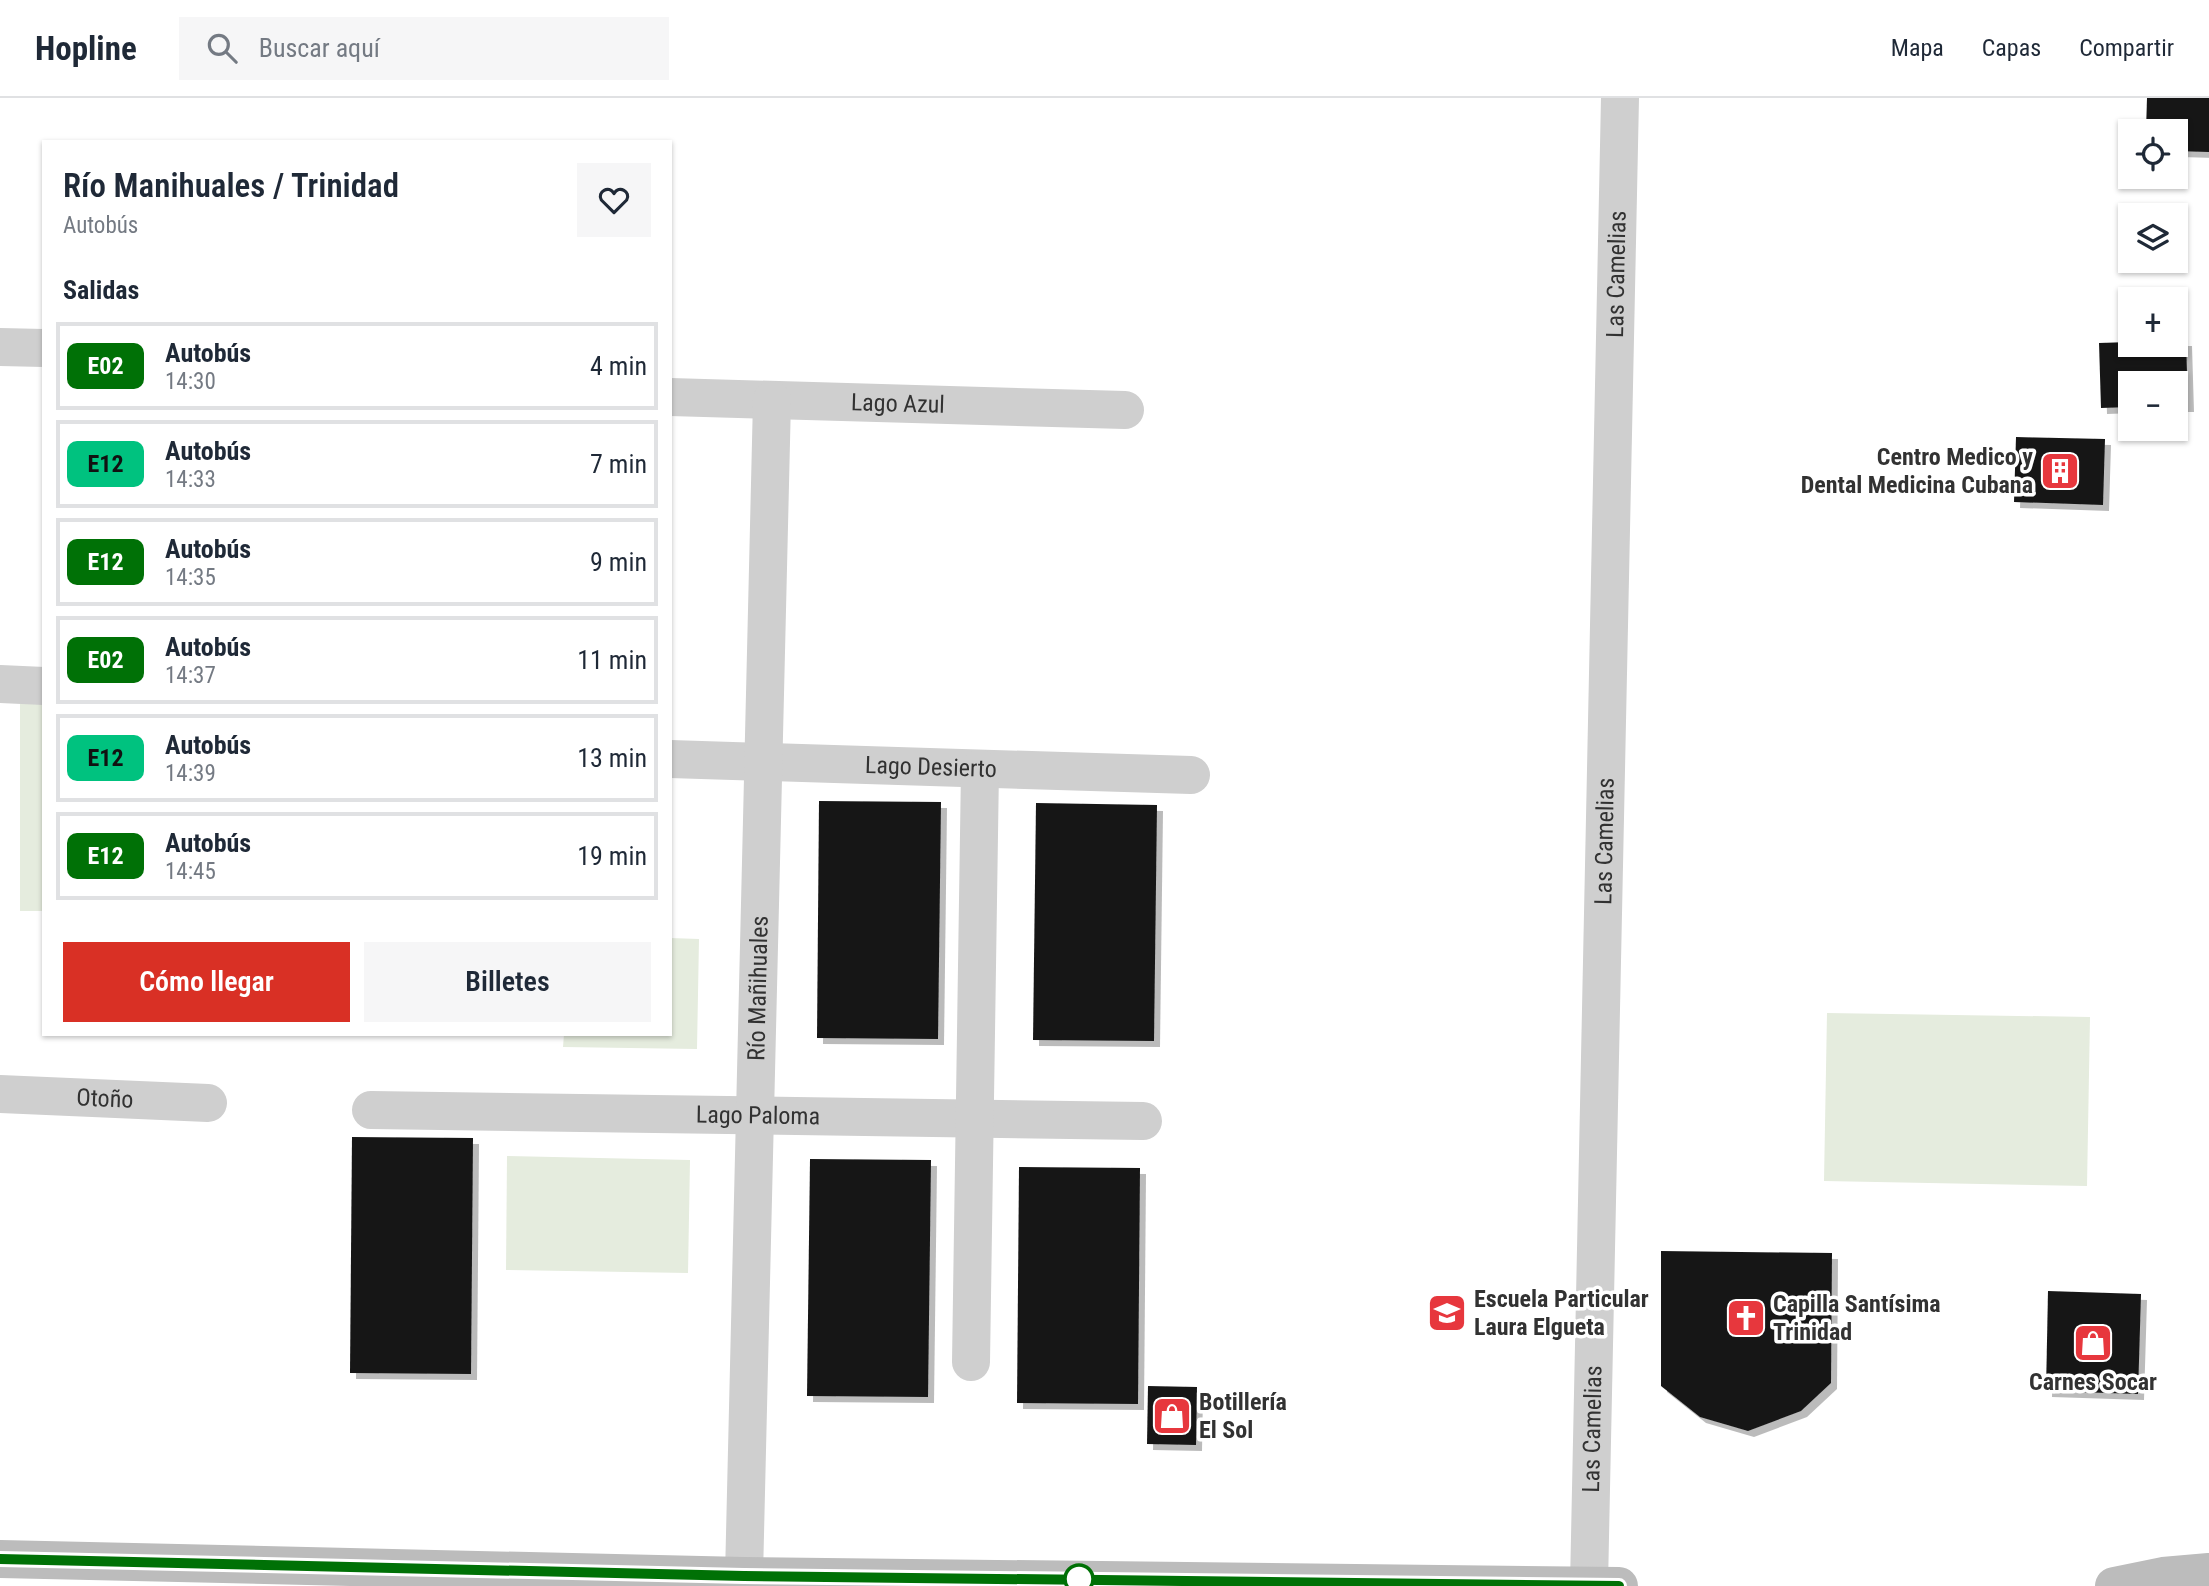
<!DOCTYPE html>
<html lang="es">
<meta charset="utf-8">
<style>
:root{--surface:#fff;--page:#f6f6f7;--text:#1f2937;--muted:#747a83;--line:#e0e1e3;--accent:#d93025}
body{margin:0;font-family:"Roboto Condensed",sans-serif;background:var(--page);color:var(--text);height:100vh;display:flex;flex-direction:column;font-size:26px;white-space:nowrap}
*{box-sizing:border-box;margin:0}
p{font-size:23px;color:var(--muted)}
.icon{flex:none;width:38px;height:38px;fill:none;stroke:currentColor;stroke-width:2;stroke-linecap:round;stroke-linejoin:round}
.map{position:relative;flex:1;overflow:hidden}
.panel{position:absolute;left:42px;top:42px;width:630px;height:896px;display:flex;flex-direction:column;background:var(--surface);border-radius:0px;box-shadow:0 2px 5px #0004}
.panel>*{flex:none}
.badge{padding:0 14px;border-radius:10px;font-size:24px;line-height:46px}
.tools{position:absolute;left:2118px;top:21px;display:grid;gap:14px}
.tools a{display:grid;place-items:center;width:70px;height:70px;border-radius:0px;background:var(--surface);box-shadow:0 2px 5px #0004;font-size:35px}
.map>.badge{position:absolute;translate:-50% -50%;box-shadow:0 0 0 4px #fff}
h2{padding:0 21px;font-size:26px;line-height:63px}
.round{display:grid;place-items:center;flex:none;width:74px;height:74px;border-radius:0px;background:var(--page)}
.summary{display:flex;align-items:center;justify-content:space-between;height:119px;padding:0 21px}
h1{font-size:33px;font-weight:600;line-height:52px}
.cta{display:flex;gap:14px;margin-top:auto;padding:14px 21px}
.cta a{flex:1;height:80px;border-radius:0px;background:var(--accent);color:#fff;font-size:28px;font-weight:600;line-height:80px;text-align:center}
.cta a+a{background:var(--page);color:var(--text)}
ul{padding:0;list-style:none}
li{display:flex;align-items:center;gap:21px;height:88px;margin:0 14px 10px;padding:0 7px;border:4px solid var(--line);border-radius:0px}
li div{flex:1}
li b{display:block;font-size:26px}
li em{font-style:normal}
li .badge{min-width:77px;font-weight:700;text-align:center}
header{display:flex;align-items:center;gap:42px;box-sizing:border-box;height:98px;padding:0 35px;background:var(--surface);border-bottom:2px solid var(--line)}
header strong{font-size:33px}
nav{display:flex;gap:38px;margin-inline-start:auto;font-size:24px}
.search{width:490px;height:63px;background:var(--page);display:flex;align-items:center;gap:18px;box-sizing:border-box;padding:0 24px;border-radius:0px;color:var(--muted);font-size:26px}
.map>svg:first-child{display:block}
.green{fill:#e5ecde}
.building{fill:#191919;filter:url(#shadow)}
.lines{fill:none;stroke-linecap:round;stroke-linejoin:round}
.minor{stroke:#cfcfcf;stroke-width:38}
.secondary{stroke:#bcbcbc;stroke-width:38}
.line-casing{stroke:#fff;stroke-width:16}
.line{stroke:#007106;stroke-width:10}
.stop-dot{fill:#fff;stroke:#007106;stroke-width:3.5}
.labels{text-anchor:middle;stroke-width:7;stroke-linejoin:round;paint-order:stroke}
.street-label{font-size:24px;fill:#323232;stroke:#fff}
.poi-label{font-size:24px;font-weight:bold;fill:#323232;stroke:#fff;text-anchor:start}
</style>
<header>
<strong>Hopline</strong>
<div class="search"><svg class="icon" aria-label="search" viewBox="0 0 24 24"><circle cx="10" cy="10" r="6"/><path d="M15 15l6 6"/></svg>Buscar aquí</div>
<nav><a>Mapa</a><a>Capas</a><a>Compartir</a></nav>
</header>
<div class="map">
<svg width="2209" height="1488" viewBox="0 0 2209 1488">
<defs>
<filter id="shadow"><feDropShadow dx="6" dy="6" stdDeviation="0" flood-color="#0004"/></filter>
</defs>
<rect width="100%" height="100%" fill="#fff"/>
<!-- green -->
<g class="green">
<rect x="20" y="600" width="24" height="213"/>
<polygon points="670,840 699,841 697,951 563,949 564,936 670,936"/>
<polygon points="1827,915 2090,919 2087,1088 1824,1083"/>
<polygon points="507,1058 690,1062 688,1175 506,1172"/>
</g>
<!-- building -->
<g class="building">
<polygon points="2147,0 2209,0 2209,54 2175,53 2175,33 2146,33"/>
<polygon points="2175,242 2186,242 2188,308 2175,308 2175,285 2130,285 2130,309 2101,310 2099,245 2130,244 2130,247 2175,247"/>
<polygon points="2016,339 2105,341 2103,407 2014,404"/>
<polygon points="819,703 941,704 938,941 817,940"/>
<polygon points="1036,705 1157,707 1154,943 1033,942"/>
<polygon points="352,1039 473,1040 471,1276 350,1275"/>
<polygon points="810,1061 931,1062 928,1299 807,1298"/>
<polygon points="1019,1069 1140,1070 1138,1306 1017,1305"/>
<polygon points="1661,1153 1832,1155 1831,1285 1801,1313 1748,1333 1700,1319 1661,1288"/>
<polygon points="2048,1193 2141,1196 2138,1296 2046,1293"/>
<polygon points="1148,1288 1197,1289 1196,1347 1147,1346"/>
</g>
<g class="lines">
<!-- minor -->
<g class="minor">
<polyline points="0,249 44,250"/>
<path id="s1" d="M670 299 1125 312"/>
<polyline points="0,586 44,588"/>
<path id="s2" d="M670 661 1191 677"/>
<path id="s3" d="M0 996 208 1005"/>
<path id="s4" d="M371 1012 1143 1023"/>
<polyline points="971,1264 980,671"/>
<path id="s5" d="M744 1478 772 302"/>
<path id="s6" d="M1589 1487 1620 0"/>
</g>
<!-- secondary -->
<g class="secondary">
<polyline points="0,1461 744,1478 1619,1488"/>
<polyline points="2114,1488 2163,1478 2209,1474"/>
</g>
</g>
<g class="lines">
<!-- line casing -->
<g class="line-casing">
<polyline id="line" points="0,1461 744,1478 1619,1488"/>
</g>
<!-- line -->
<use href="#line" class="line"/>
</g>
<!-- icons -->
<defs>
<g id="building-square" transform="scale(2.0125)"><rect x="-9" y="-9" width="18" height="18" rx="4" fill="#e7373d" stroke="#fff"/><path d="M-4-6H4V6H1V3H-1V6H-4ZM-2.5-4.3h1.7v1.8h-1.7ZM.8-4.3h1.7v1.8H.8ZM-2.5-1h1.7V.8h-1.7ZM.8-1h1.7V.8H.8Z" fill="#fff"/></g>
<g id="school-square" transform="scale(2.0125)"><rect x="-9" y="-9" width="18" height="18" rx="4" fill="#e7373d" stroke="#fff"/><path d="M0-5L7-2L0 1L-7-2ZM-4 1L0 2.5L4 1V4Q0 6-4 4Z" fill="#fff"/></g>
<g id="church-square" transform="scale(2.0125)"><rect x="-9" y="-9" width="18" height="18" rx="4" fill="#e7373d" stroke="#fff"/><path d="M-1.2-6h2.4v3.5h3.3v2.4h-3.3V6h-2.4V-.1h-3.3v-2.4h3.3Z" fill="#fff"/></g>
<g id="shop-square" transform="scale(2.0125)"><rect x="-9" y="-9" width="18" height="18" rx="4" fill="#e7373d" stroke="#fff"/><path d="M-5-2.5h2.3a2.7 3.5 0 0 1 5.4 0H5L5.5 6h-11ZM-1.5-2.5h3a1.5 2.3 0 0 0-3 0Z" fill="#fff"/></g>
</defs>
<g fill-rule="evenodd">
<use href="#building-square" x="2060" y="373"/>
<use href="#school-square" x="1447" y="1215"/>
<use href="#church-square" x="1746" y="1220"/>
<use href="#shop-square" x="2093" y="1245"/>
<use href="#shop-square" x="1172" y="1318"/>
</g>
<!-- markers -->
<circle class="stop-dot" cx="1079" cy="1481" r="14"/>
<g class="labels">
<!-- street labels -->
<g class="street-label">
<text dy="8" stroke="none"><textPath href="#s6" startOffset="1311">Las Camelias</textPath></text>
<text dy="8" stroke="none"><textPath href="#s1" startOffset="228">Lago Azul</textPath></text>
<text dy="8" stroke="none"><textPath href="#s2" startOffset="261">Lago Desierto</textPath></text>
<text dy="8" stroke="none"><textPath href="#s6" startOffset="744">Las Camelias</textPath></text>
<text dy="8" stroke="none"><textPath href="#s5" startOffset="588">Río Mañihuales</textPath></text>
<text dy="8" stroke="none"><textPath href="#s3" startOffset="105">Otoño</textPath></text>
<text dy="8" stroke="none"><textPath href="#s4" startOffset="387">Lago Paloma</textPath></text>
<text dy="8" stroke="none"><textPath href="#s6" startOffset="156">Las Camelias</textPath></text>
</g>
<!-- poi labels -->
<g class="poi-label">
<text x="2033" y="367" text-anchor="end">Centro Medico y<tspan x="2033" dy="28">Dental Medicina Cubana</tspan></text>
<text x="1474" y="1209">Escuela Particular<tspan x="1474" dy="28">Laura Elgueta</tspan></text>
<text x="1773" y="1214">Capilla Santísima<tspan x="1773" dy="28">Trinidad</tspan></text>
<text x="2093" y="1292" text-anchor="middle">Carnes Socar</text>
<text x="1199" y="1312">Botillería<tspan x="1199" dy="28">El Sol</tspan></text>
</g>
</g>
</svg>
<div class="tools">
<a><svg class="icon" aria-label="locate" viewBox="0 0 24 24"><circle cx="12" cy="12" r="6"/><path d="M12 2v4M12 18v4M2 12h4M18 12h4"/></svg></a>
<a><svg class="icon" aria-label="layers" viewBox="0 0 24 24"><path d="M12 4l9 5-9 5-9-5zM3 14l9 5 9-5"/></svg></a>
<a>+</a>
<a>−</a>
</div>
<section class="panel">
<div class="summary"><div><h1>Río Manihuales / Trinidad</h1><p>Autobús</p></div><a class="round"><svg class="icon" aria-label="heart" viewBox="0 0 24 24"><path d="M12 20l-8-8c-3-5 5-10 8-4 3-6 11-1 8 4z"/></svg></a></div>
<h2>Salidas</h2>
<ul>
<li><span class="badge" style="background:#007106;color:#fff">E02</span><div><b>Autobús</b><p>14:30</p></div><em>4 min</em></li>
<li><span class="badge" style="background:#00c27f;color:#111">E12</span><div><b>Autobús</b><p>14:33</p></div><em>7 min</em></li>
<li><span class="badge" style="background:#007106;color:#fff">E12</span><div><b>Autobús</b><p>14:35</p></div><em>9 min</em></li>
<li><span class="badge" style="background:#007106;color:#fff">E02</span><div><b>Autobús</b><p>14:37</p></div><em>11 min</em></li>
<li><span class="badge" style="background:#00c27f;color:#111">E12</span><div><b>Autobús</b><p>14:39</p></div><em>13 min</em></li>
<li><span class="badge" style="background:#007106;color:#fff">E12</span><div><b>Autobús</b><p>14:45</p></div><em>19 min</em></li>
</ul>
<div class="cta"><a>Cómo llegar</a><a>Billetes</a></div>
</section>
</div>
